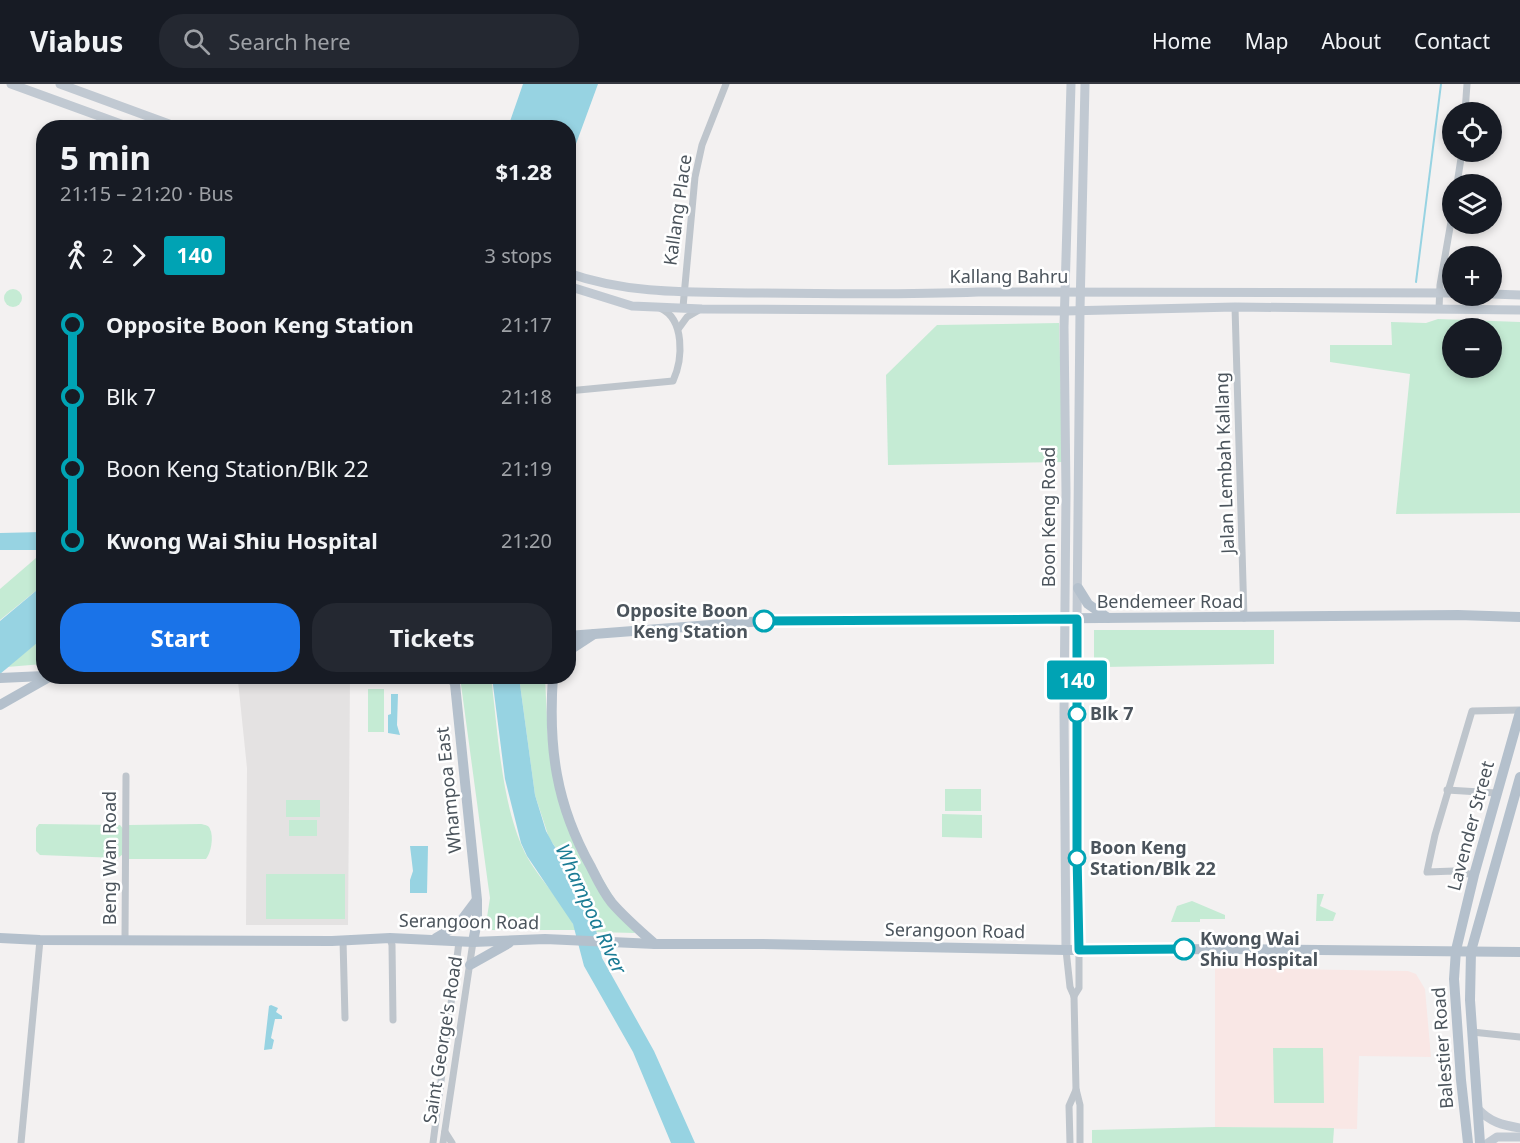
<!DOCTYPE html>
<meta charset="utf-8">
<style>
:root{--surface:#171b24;--page:#242831;--text:#f1f3f6;--muted:#9ea1a6;--line:#363941;--accent:#1a73e8}
body{margin:0;font-family:"Noto Sans",sans-serif;background:var(--page);color:var(--text);height:100vh;display:flex;flex-direction:column;font-size:22px;white-space:nowrap}
*{box-sizing:border-box;margin:0}
p{font-size:20px;color:var(--muted)}
.icon{flex:none;width:33px;height:33px;fill:none;stroke:currentColor;stroke-width:2;stroke-linecap:round;stroke-linejoin:round}
.map{position:relative;flex:1;overflow:hidden}
.side{position:absolute;left:36px;top:36px;width:540px;height:564px;display:flex;flex-direction:column;background:var(--surface);border-radius:24px;box-shadow:0 3px 9px #0003}
.side>*{flex:none}
.badge{padding:0 12px;border-radius:4px;font-size:21px;line-height:39px}
.controls{position:absolute;left:1442px;top:18px;display:grid;gap:12px}
.controls a{display:grid;place-items:center;width:60px;height:60px;border-radius:50%;background:var(--surface);box-shadow:0 3px 9px #0003;font-size:30px}
.map>.badge{position:absolute;translate:-50% -50%;box-shadow:0 0 0 3px #fff}
.legs{display:flex;align-items:center;gap:9px;height:66px;padding:0 24px;font-size:20px}
.legs p{margin-inline-start:auto}
.headline{display:flex;align-items:center;justify-content:space-between;height:102px;padding:0 24px}
h1{font-size:33px;font-weight:700;line-height:45px}
.primary-button{display:flex;gap:12px;margin-top:auto;padding:12px 24px}
.primary-button a{flex:1;height:69px;border-radius:24px;background:var(--accent);color:#fff;font-size:24px;font-weight:700;line-height:69px;text-align:center}
.primary-button a+a{background:var(--page);color:var(--text)}
ul{padding:0 24px;list-style:none}
li{display:flex;align-items:center;gap:21px;height:72px;font-size:22px}
li i{display:grid;place-items:center;width:9px;height:100%;margin:0 8px;background:currentColor}
li i::after{content:'';width:15px;height:15px;margin:-8px;border:4px solid;border-radius:50%;background:var(--surface)}
li p{margin-inline-start:auto}
li:first-child i{background:linear-gradient(#0000 50%,currentColor 0)}
li:last-child i{background:linear-gradient(currentColor 50%,#0000 0)}
header{display:flex;align-items:center;gap:36px;box-sizing:border-box;height:84px;padding:0 30px;background:var(--surface);border-bottom:2px solid var(--line)}
header strong{font-size:28px}
nav{display:flex;gap:33px;margin-inline-start:auto;font-size:21px}
.search{width:420px;height:54px;background:var(--page);display:flex;align-items:center;gap:15px;box-sizing:border-box;padding:0 21px;border-radius:24px;color:var(--muted);font-size:22px}
.map>svg:first-child{display:block}
.education{fill:#e4e2e2}
.medical{fill:#f9e7e5}
.green{fill:#c5ebd4;fill-rule:evenodd}
.water{fill:#97d3e2}
.lines{fill:none;stroke-linecap:round;stroke-linejoin:round}
.stream{stroke:#97d3e2;stroke-width:2}
.street{stroke:#bec5cc;stroke-width:7}
.secondary{stroke:#c1c9d2;stroke-width:9}
.primary{stroke:#b4c0cc;stroke-width:10}
.line-1-casing{stroke:#fff;stroke-width:14}
.line-1{stroke:#00a3b4;stroke-width:9}
.stop-1-dot{fill:#fff;stroke:#00a3b4;stroke-width:3}
.labels{text-anchor:middle;stroke-width:5;stroke-linejoin:round;paint-order:stroke}
.street-label{font-size:18px;fill:#4b545c;stroke:#fff}
.stop-label{font-size:18px;font-weight:bold;fill:#4b545c;stroke:#fff;text-anchor:start}
.water-label{font-size:20px;font-style:italic;fill:#1c7c95;stroke:#fff}
</style>
<header>
<strong>Viabus</strong>
<div class="search"><svg class="icon" aria-label="search" viewBox="0 0 24 24"><circle cx="10" cy="10" r="6"/><path d="M15 15l6 6"/></svg>Search here</div>
<nav><a>Home</a><a>Map</a><a>About</a><a>Contact</a></nav>
</header>
<div class="map">
<svg width="1520" height="1059" viewBox="0 0 1520 1059">
<rect width="100%" height="100%" fill="#f3f1f1"/>
<!-- education -->
<polygon class="education" points="288,592 350,593 348,841 246,841 247,684 238,597"/>
<!-- medical -->
<polygon class="medical" points="1215,884 1408,887 1416,890 1425,905 1431,973 1359,972 1357,1045 1215,1043"/>
<!-- green -->
<g class="green">
<circle cx="13" cy="214" r="9"/>
<path d="M1438 235 1520 238V429L1396 430 1410 290 1330 278V261H1392L1391 238 1426 239ZM1452 244H1491V284H1452Z"/>
<polygon points="1059,239 1063,378 888,381 886,291 937,241"/>
<polygon points="43,468 43,501 0,536 0,505"/>
<polygon points="1094,546 1274,546 1274,580 1104,583 1094,579"/>
<polygon points="43,554 43,580 7,583"/>
<path d="M460 593H491C498 647 501 720 525 769 539 796 564 818 576 846H485L490 814 488 800Z"/>
<polygon points="519,593 545,593 548,657 562,728 635,849 596,848 586,811 577,794 549,754 535,711"/>
<rect x="368" y="605" width="16" height="43"/>
<rect x="945" y="705" width="36" height="22"/>
<rect x="286" y="716" width="34" height="17"/>
<polygon points="942,730 982,731 982,754 942,753"/>
<rect x="289" y="736" width="28" height="16"/>
<polygon points="39,740 120,741 124,746 123,770 118,774 40,771 36,767 36,744"/>
<path d="M201 740C205 741 209 741 210 745 214 753 211 769 206 775H129V741Z"/>
<rect x="266" y="790" width="79" height="45"/>
<polygon points="1317,810 1324,810 1320,822 1336,829 1333,837 1316,837"/>
<polygon points="1192,817 1225,831 1225,835 1200,835 1200,838 1171,838 1177,822"/>
<polygon points="1273,964 1323,964 1324,1019 1274,1019"/>
<polygon points="1215,1043 1334,1044 1333,1059 1092,1059 1092,1046"/>
</g>
<!-- water -->
<g class="water">
<polygon points="523,0 598,0 569,79 568,44 508,43"/>
<polygon points="43,448 43,466 0,466 0,449"/>
<polygon points="43,501 43,554 0,590 0,537"/>
<polygon points="492,593 519,593 535,711 546,747 553,760 582,802 595,841 602,874 654,967 695,1059 671,1059 633,968 584,882 573,840 527,772 521,759 505,695"/>
<polygon points="391,610 398,610 397,641 400,651 388,649 388,631 391,630"/>
<polygon points="410,762 428,762 427,809 410,809 410,796 413,787"/>
<polygon points="271,921 278,924 276,928 282,932 282,935 275,935 271,954 274,956 272,965 264,966 269,922"/>
</g>
<g class="lines">
<!-- stream -->
<polyline class="stream" points="1416,198 1441,0"/>
<!-- street -->
<g class="street">
<polyline points="1465,28 1467,0"/>
<polyline points="1457,100 1462,68"/>
<polyline points="683,223 695,93 702,61 726,0"/>
<polyline points="1235,223 1244,534"/>
<polyline points="1439,225 1440,201 1452,132"/>
<polyline points="679,244 687,233 699,226"/>
<path d="M568 307 673 297C683 275 685 235 660 224"/>
<polyline points="1447,706 1496,709"/>
<polyline points="1474,791 1454,787 1427,788 1435,751 1472,627 1520,626"/>
<polyline points="390,854 392,861 393,936"/>
<polyline points="125,855 126,692"/>
<polyline points="343,856 345,934"/>
<polyline points="1066,866 1070,903 1074,912 1076,1005 1080,1021 1080,1059"/>
<polyline points="1074,912 1079,904 1079,866"/>
<polyline points="1472,948 1520,953"/>
<polyline points="445,1048 452,1059"/>
<polyline points="21,1059 40,856"/>
<polyline points="433,1059 459,858"/>
<polyline points="443,1059 473,858"/>
<polyline points="1070,1059 1069,1022 1076,1006"/>
</g>
<!-- secondary -->
<g class="secondary">
<polyline points="11,0 132,44"/>
<polyline points="60,0 180,44"/>
<path d="M568 189C630 211 694 208 759 209 832 210 905 211 978 208L1452 209"/>
<polyline points="568,202 632,222 702,225 1065,227 1235,223 1520,226"/>
<polyline points="1491,210 1520,211"/>
<polyline points="1066,866 1064,628 1066,409 1064,243 1071,0"/>
<polyline points="1079,866 1077,770 1077,535 1080,226 1085,0"/>
<path d="M1478 1025C1490 1038 1502 1041 1520 1044"/>
<polyline points="1488,1059 1497,1053 1520,1053"/>
</g>
<!-- primary -->
<g class="primary">
<polyline points="1078,504 1088,520 1108,534"/>
<polyline points="568,552 763,537 1458,531 1520,533"/>
<polyline points="568,567 594,550"/>
<polyline points="451,592 455,600 477,816 477,837 473,858"/>
<path d="M553 592C548 663 556 721 591 783 597 795 603 808 612 819 625 834 640 847 655 860"/>
<polyline points="0,594 44,592"/>
<polyline points="0,621 51,592"/>
<polyline points="0,854 40,856 332,857 390,854 473,858 545,855 655,860 763,860 1066,866 1230,865 1520,868"/>
<polyline points="436,854 458,841 476,817"/>
<polyline points="470,881 509,859"/>
<polyline points="1468,1059 1461,996 1454,895 1456,866 1474,791 1520,628"/>
<polyline points="1480,1059 1470,916 1471,867 1520,693"/>
</g>
</g>
<g class="lines">
<!-- line-1 casing -->
<g class="line-1-casing">
<polyline id="line-1" points="764,537 1077,535 1077,770 1079,866 1184,865"/>
</g>
<!-- line-1 -->
<use href="#line-1" class="line-1"/>
</g>
<!-- markers -->
<g class="stop-1-dot">
<circle cx="764" cy="537" r="10"/>
<circle cx="1077" cy="630" r="8"/>
<circle cx="1077" cy="774" r="8"/>
<circle cx="1184" cy="865" r="10"/>
</g>
<g class="labels">
<!-- street labels -->
<g class="street-label">
<text transform="translate(678 126) rotate(-82)" y="6">Kallang Place</text>
<text x="1009" y="199">Kallang Bahru</text>
<text transform="translate(1225 379) rotate(-92)" y="6">Jalan Lembah Kallang</text>
<text transform="translate(1049 433) rotate(-90)" y="6">Boon Keng Road</text>
<text x="1170" y="524">Bendemeer Road</text>
<text transform="translate(449 706) rotate(-96)" y="6">Whampoa East</text>
<text transform="translate(1471 742) rotate(-75)" y="6">Lavender Street</text>
<text transform="translate(110 774) rotate(-90)" y="6">Beng Wan Road</text>
<text transform="translate(469 838) rotate(1)" y="6">Serangoon Road</text>
<text transform="translate(955 847) rotate(1)" y="6">Serangoon Road</text>
<text transform="translate(443 956) rotate(-81)" y="6">Saint George's Road</text>
<text transform="translate(1443 964) rotate(-94)" y="6">Balestier Road</text>
</g>
<!-- stop labels -->
<g class="stop-label">
<text x="748" y="533" text-anchor="end">Opposite Boon<tspan x="748" dy="21">Keng Station</tspan></text>
<text x="1090" y="636">Blk 7</text>
<text x="1090" y="770">Boon Keng<tspan x="1090" dy="21">Station/Blk 22</tspan></text>
<text x="1200" y="861">Kwong Wai<tspan x="1200" dy="21">Shiu Hospital</tspan></text>
</g>
<!-- water labels -->
<g class="water-label">
<text transform="translate(591 825) rotate(65)" y="7">Whampoa River</text>
</g>
</g>
</svg>
<div class="controls">
<a><svg class="icon" aria-label="locate" viewBox="0 0 24 24"><circle cx="12" cy="12" r="6"/><path d="M12 2v4M12 18v4M2 12h4M18 12h4"/></svg></a>
<a><svg class="icon" aria-label="layers" viewBox="0 0 24 24"><path d="M12 4l9 5-9 5-9-5zM3 14l9 5 9-5"/></svg></a>
<a>+</a>
<a>−</a>
</div>
<b class="badge" style="left:1077px;top:596px;background:#00a3b4;color:#fff">140</b>
<section class="side">
<div class="headline"><div><h1>5 min</h1><p>21:15 – 21:20 · Bus</p></div><b>$1.28</b></div>
<div class="legs"><svg class="icon" aria-label="walk" viewBox="0 0 24 24"><circle cx="13" cy="4" r="2"/><path d="M13 8l-2 6 4 7M11 14l-3 7M7 12l3-4h3l4 4"/></svg>2<svg class="icon" aria-label="forward" viewBox="0 0 24 24"><path d="M9 5l7 7-7 7"/></svg><b class="badge" style="background:#00a3b4;color:#fff">140</b><p>3 stops</p></div>
<ul>
<li><i style="color:#00a3b4"></i><b>Opposite Boon Keng Station</b><p>21:17</p></li>
<li><i style="color:#00a3b4"></i><span>Blk 7</span><p>21:18</p></li>
<li><i style="color:#00a3b4"></i><span>Boon Keng Station/Blk 22</span><p>21:19</p></li>
<li><i style="color:#00a3b4"></i><b>Kwong Wai Shiu Hospital</b><p>21:20</p></li>
</ul>
<div class="primary-button"><a>Start</a><a>Tickets</a></div>
</section>
</div>
